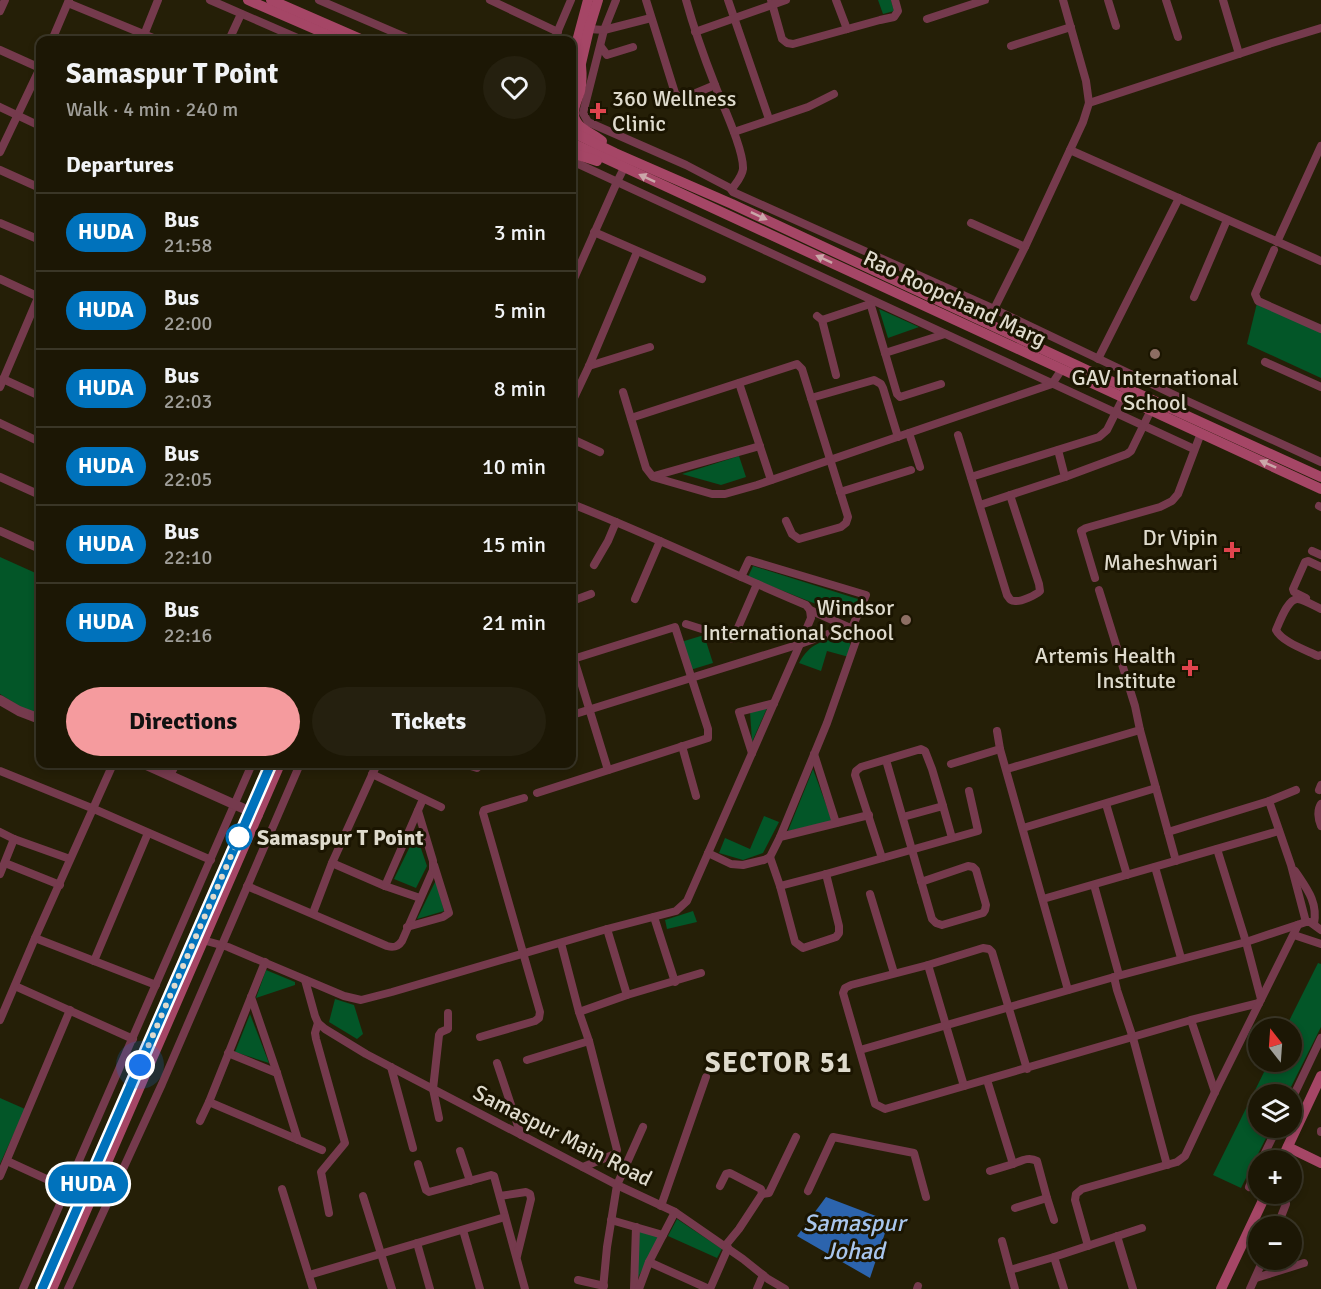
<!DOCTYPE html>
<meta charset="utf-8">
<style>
:root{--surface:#1c1705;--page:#25200f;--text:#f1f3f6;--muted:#a09f9a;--line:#3a3627;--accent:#f59b9e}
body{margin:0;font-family:Signika,sans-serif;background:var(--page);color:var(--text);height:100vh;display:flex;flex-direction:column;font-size:22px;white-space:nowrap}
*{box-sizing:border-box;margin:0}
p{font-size:20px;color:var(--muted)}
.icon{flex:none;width:33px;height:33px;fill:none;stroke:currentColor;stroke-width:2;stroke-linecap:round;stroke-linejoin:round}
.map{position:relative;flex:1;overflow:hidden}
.panel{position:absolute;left:36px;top:36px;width:540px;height:732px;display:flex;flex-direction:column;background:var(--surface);border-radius:12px;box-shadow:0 3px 9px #0003,0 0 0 2px var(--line)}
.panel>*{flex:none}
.badge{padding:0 12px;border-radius:20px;font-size:21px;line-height:39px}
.needle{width:39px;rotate:343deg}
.fabs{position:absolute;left:1248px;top:1018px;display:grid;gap:12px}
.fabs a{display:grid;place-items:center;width:54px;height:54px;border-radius:50%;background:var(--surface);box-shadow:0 3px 9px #0003,0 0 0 2px var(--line);font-size:30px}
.you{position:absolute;width:30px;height:30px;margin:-15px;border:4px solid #fff;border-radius:50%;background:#1a73e8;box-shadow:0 0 0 9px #1a73e833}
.map>.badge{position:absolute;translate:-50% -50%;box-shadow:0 0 0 3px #fff}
h2{padding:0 30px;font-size:22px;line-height:54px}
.round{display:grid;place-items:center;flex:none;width:63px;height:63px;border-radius:32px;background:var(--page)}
.head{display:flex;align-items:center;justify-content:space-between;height:102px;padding:0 30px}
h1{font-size:28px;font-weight:800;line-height:45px}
.cta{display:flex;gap:12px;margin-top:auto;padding:12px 30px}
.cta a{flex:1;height:69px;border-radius:36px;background:var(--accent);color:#111;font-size:24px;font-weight:800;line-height:69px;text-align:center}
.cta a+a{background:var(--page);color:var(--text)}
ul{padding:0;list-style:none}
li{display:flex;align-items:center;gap:18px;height:78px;padding:0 30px;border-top:2px solid var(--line)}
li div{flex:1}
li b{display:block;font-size:22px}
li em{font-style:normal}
li .badge{min-width:66px;font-weight:700;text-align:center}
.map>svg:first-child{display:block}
.green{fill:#035628}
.water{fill:#2c64ad}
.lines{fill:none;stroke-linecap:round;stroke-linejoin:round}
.minor{stroke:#753a4d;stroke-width:8}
.tertiary{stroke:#753a4d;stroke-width:10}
.secondary{stroke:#a54666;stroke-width:10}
.oneway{fill:#cba7a9}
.line-casing{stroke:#fff;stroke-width:14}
.line{stroke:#0072bc;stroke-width:9}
.walk{stroke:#dfdbcd;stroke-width:6;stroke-dasharray:0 10.8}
.health-dot{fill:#e0444e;stroke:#1b1501;stroke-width:2}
.education-dot{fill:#8d6e63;stroke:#1b1501;stroke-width:2}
.stop-dot{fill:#fff;stroke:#0072bc;stroke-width:3}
.labels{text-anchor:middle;stroke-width:6;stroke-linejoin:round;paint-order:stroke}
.poi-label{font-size:22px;fill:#dfdbcd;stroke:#1b1501;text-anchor:end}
.street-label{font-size:22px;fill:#dfdbcd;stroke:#1b1501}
.stop-label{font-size:22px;font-weight:bold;fill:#dfdbcd;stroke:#1b1501;text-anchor:start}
.water-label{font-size:24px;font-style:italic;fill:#a9c6ed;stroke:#1b1501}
.district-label{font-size:28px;font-weight:bold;letter-spacing:1.5px;fill:#dfdbcd;stroke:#1b1501}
</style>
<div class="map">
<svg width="1321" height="1289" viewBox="0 0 1321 1289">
<rect width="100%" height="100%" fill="#251f07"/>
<!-- green -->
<g class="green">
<polygon points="878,0 891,0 894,11 883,14"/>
<polygon points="1257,303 1321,332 1321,378 1247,344"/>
<polygon points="879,309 919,327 888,338"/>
<polygon points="739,456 746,477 721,485 682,474"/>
<polygon points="0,557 40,575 40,715 29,712 0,694"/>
<polygon points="753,566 858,599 851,618 748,577"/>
<polygon points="704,635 713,663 690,670 681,642"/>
<path d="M842 635C852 643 851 644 849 657L827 651 821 671 799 663C811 642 820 643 842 635Z"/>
<polygon points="768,706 752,742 750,711"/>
<polygon points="813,769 832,821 788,831"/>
<polygon points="764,816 779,822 763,853 743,860 719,853 725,838 750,849"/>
<polygon points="416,834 427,866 416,888 394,879"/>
<polygon points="436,880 444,911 417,919"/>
<polygon points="693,911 697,922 667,929 665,920"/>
<polygon points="1318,963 1321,964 1321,1027 1287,1095 1258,1095 1258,1128 1271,1128 1241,1188 1213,1175 1269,1062 1292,1062 1292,1029 1285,1029"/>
<polygon points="266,970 295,982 295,985 256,998"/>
<polygon points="335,999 354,1005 363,1034 357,1039 329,1022"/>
<polygon points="250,1014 269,1063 235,1052"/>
<polygon points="0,1098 25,1109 0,1164"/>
<polygon points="677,1219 722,1249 717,1258 668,1236"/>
<polygon points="637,1230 661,1236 636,1281"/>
</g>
<!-- water -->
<polygon class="water" points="826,1197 889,1221 870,1278 797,1236"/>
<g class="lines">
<!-- minor -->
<g class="minor">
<polyline points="210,0 302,40"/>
<polyline points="319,0 412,40"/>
<polyline points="490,0 558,32"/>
<polyline points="616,0 604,30 583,113 588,122 686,165 730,188 733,192 994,309 1183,399 1321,462"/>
<polyline points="646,0 675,93 679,97 684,98 715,85"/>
<path d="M686 0C694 29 704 57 715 85 722 104 744 150 743 169 742 177 736 183 732 189"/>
<polyline points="728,0 769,119"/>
<polyline points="771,0 782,39 787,43 793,44 880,20 894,17 898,11 895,0"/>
<polyline points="836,0 847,29"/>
<polyline points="1108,0 1116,26"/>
<polyline points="1166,0 1178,37"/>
<polyline points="1223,0 1239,54"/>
<polyline points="68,3 158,40"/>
<polyline points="0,11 5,0"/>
<polyline points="927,19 985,0"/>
<polyline points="589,29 604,30 651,18"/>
<polyline points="695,32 786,0"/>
<polyline points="144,35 158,0"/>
<polyline points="52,40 69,0"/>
<polyline points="229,40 241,14"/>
<polyline points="554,40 571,0"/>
<polyline points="1011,46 1071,27"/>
<polyline points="601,47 607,55 633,47"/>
<polyline points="0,50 40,68"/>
<polyline points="1089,103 1272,43 1321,28"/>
<polyline points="0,107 40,126"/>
<polyline points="734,132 808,107 834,94"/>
<polyline points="1070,150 1321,261"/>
<polyline points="0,152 40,68"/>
<polyline points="572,161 1194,449"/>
<polyline points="0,170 40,188"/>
<polyline points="0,223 40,240"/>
<polyline points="971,223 1025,247"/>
<polyline points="594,232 702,279"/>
<polyline points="1277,242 1321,146"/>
<polyline points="1274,250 1255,294 1258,301 1321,329"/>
<polyline points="0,279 39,297"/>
<polyline points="572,283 617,182 624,168"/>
<polyline points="1194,297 1227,220"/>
<polyline points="869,299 885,353 945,334"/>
<polyline points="817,316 822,320 836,375"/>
<polyline points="822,320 870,304"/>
<polyline points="985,323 994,309 1025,247 1083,122 1089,103 1086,81 1063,0"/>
<polyline points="885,353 897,394 900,397 941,384"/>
<polyline points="1098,359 1179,198"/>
<polyline points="1265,362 1321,387"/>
<polyline points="589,366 650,347"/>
<polyline points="3,379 40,396"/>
<polyline points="739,383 771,480"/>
<polyline points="0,387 40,293"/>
<polyline points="623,392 646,468 653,477 712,494 725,494 757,485 1052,384 1062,369"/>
<polyline points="811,398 874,380 881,384 883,388 898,437"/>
<polyline points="572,402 589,366 637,252"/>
<polyline points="631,418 797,364 802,369 848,517 846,523 841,527 799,539 792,534 786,521"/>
<polyline points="0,423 40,442"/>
<polyline points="909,433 920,467"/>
<path d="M958 435 1007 595C1010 599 1010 601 1015 601 1021 602 1036 595 1040 591L1039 584 1010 495"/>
<polyline points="572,439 600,452"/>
<polyline points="1058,450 1065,477"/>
<polyline points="654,476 760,446"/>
<polyline points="0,477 40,495"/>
<polyline points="971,477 1099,437 1107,430 1125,394"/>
<polyline points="840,492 911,470"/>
<path d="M572 504C651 535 727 572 806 605L810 610 848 627 858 635 827 723 780 837"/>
<polyline points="980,505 1065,477 1127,454 1131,451 1151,410"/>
<polyline points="1319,506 1321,507"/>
<polyline points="0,531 40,549"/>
<polyline points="1312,551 1321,555"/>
<polyline points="594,565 608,541 616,522"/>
<polyline points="572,571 574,572"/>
<polyline points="741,577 749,560 866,595 851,630"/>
<polyline points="1095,578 1081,531 1086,528 1160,507 1172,501 1178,494 1201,433"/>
<polyline points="1099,590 1135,706 1140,730 1176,861"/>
<polyline points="1306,598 1294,592 1293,589 1305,562 1308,561 1321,567"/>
<polyline points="635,599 660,541"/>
<polyline points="572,601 591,594"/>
<path d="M1321 609C1314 606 1305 600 1298 599 1288 598 1280 621 1276 630 1282 642 1306 650 1318 656L1321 655"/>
<polyline points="686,624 733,639 757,584"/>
<polyline points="572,653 608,770"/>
<polyline points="572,715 800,644 848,627"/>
<polyline points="997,731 1000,749 1068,990"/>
<polyline points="682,746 696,796"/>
<polyline points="752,753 739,712 774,703"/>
<polyline points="814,754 836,823"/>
<polyline points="886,760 932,919 936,923 942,925 983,913 985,910 986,905 976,870 973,867 968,866 921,882"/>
<polyline points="464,764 477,768 481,764"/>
<polyline points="951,764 1000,749"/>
<polyline points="1007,769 1140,730"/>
<polyline points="0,771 94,809 211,860"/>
<polyline points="372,774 441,807"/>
<polyline points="170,775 176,764"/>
<polyline points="1319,790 1321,785"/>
<polyline points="537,793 708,738 708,729 675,627 573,659"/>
<polyline points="1269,801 1291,865 1306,922"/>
<polyline points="1106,804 1127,875"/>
<path d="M1321 804C1317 810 1318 819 1321 826"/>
<polyline points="903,817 943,806 952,838"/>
<polyline points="1023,828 1156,788"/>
<polyline points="0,832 14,839 70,859"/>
<polyline points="1168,832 1269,801 1296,790"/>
<polyline points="1217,849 1246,942 1261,999"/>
<polyline points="708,853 731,864 743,865 764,860 770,857 780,837 869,815"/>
<polyline points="770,857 780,886 795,942 803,948 836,937 839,933 839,926 826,874"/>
<polyline points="882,858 855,775 856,771 861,767 921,749 925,751 932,769 943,806"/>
<polyline points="5,863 60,885"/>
<polyline points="332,863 385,886 420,898"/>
<polyline points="1155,867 1181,958"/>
<path d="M1295 871C1307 889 1318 902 1314 924"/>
<polyline points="0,874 14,839"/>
<polyline points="1094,885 1119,975"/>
<path d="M247 886 387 946C394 948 398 947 402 941L433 870V861L418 811"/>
<polyline points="385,886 423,799"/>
<polyline points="780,886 826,874 978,831 969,791"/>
<polyline points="870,894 894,973"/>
<polyline points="1043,899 1279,831"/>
<polyline points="313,913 332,863 377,764"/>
<polyline points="654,917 675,982"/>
<polyline points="407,927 443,917 449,913 434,865"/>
<polyline points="607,929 627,995"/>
<polyline points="1294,935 1321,944"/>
<polyline points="35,938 156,985"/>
<polyline points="199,939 228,947 344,996 361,1000 392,992 607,929 676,911 687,901 800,644 811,618 810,610"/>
<polyline points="561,943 579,1012 589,1041 617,1150 615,1154 583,1167"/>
<polyline points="94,961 148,833"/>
<polyline points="265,962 209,1102 322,1150"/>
<polyline points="928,965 964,1086"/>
<polyline points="1114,977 1117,990 1133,1038 1167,1165"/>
<polyline points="305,980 315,1016 318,1023 315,1033 316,1039 345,1143 321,1172 329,1213"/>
<polyline points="15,986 133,1039"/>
<polyline points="251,997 277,1073 298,1140"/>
<polyline points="579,1012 627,995 701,973"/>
<polyline points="0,1020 35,938 113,764"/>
<polyline points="1191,1020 1215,1092"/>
<polyline points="318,1023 325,1029 366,1054 617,1185 675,1212 743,1259 768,1279 785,1289"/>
<polyline points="480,1037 535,1021 539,1018 540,1012 483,813 484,810 524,798"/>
<polyline points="860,1050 1114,977 1246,942 1306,922 1310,922 1321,930"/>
<polyline points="228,1053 277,1073"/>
<polyline points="527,1060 589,1041"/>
<polyline points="497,1063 521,1135"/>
<polyline points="391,1067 413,1148"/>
<polyline points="1027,1069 992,952 989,949 983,948 928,965 851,985 845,988 843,993 875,1104 885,1109 1191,1020 1259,1003"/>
<path d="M987 1080 1013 1164C1021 1161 1029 1156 1037 1161L1047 1198 1015 1208"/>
<polyline points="1292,1099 1321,1038"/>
<polyline points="439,1118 433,1089 439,1035 441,1032 448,1029 448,1013"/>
<polyline points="200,1121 209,1102"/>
<polyline points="1321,1132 1321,1131"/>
<polyline points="460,1151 470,1181"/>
<polyline points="7,1161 66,1188"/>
<polyline points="1261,1161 1277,1128"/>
<polyline points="418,1164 426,1190 429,1192 491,1175 494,1176 525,1289"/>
<polyline points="990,1171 1013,1164"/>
<polyline points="0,1176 70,1010"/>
<polyline points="720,1186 726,1174 730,1173 761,1189 762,1194 739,1229 725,1246"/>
<polyline points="1249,1187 1258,1167"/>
<polyline points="282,1189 313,1289"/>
<polyline points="808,1191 833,1137 914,1153 926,1197"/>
<polyline points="762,1194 769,1193 796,1137"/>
<polyline points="363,1196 392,1289"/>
<polyline points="500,1196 526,1192 530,1194 531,1199 517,1256"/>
<polyline points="1047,1198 1054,1220"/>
<polyline points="661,1206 706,1077"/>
<polyline points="611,1220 663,1235"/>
<polyline points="1277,1227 1286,1204"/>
<polyline points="463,1230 480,1289"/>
<polyline points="1117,1236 1133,1289"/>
<polyline points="1002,1241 1015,1289"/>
<polyline points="417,1243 430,1289"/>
<polyline points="1088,1246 1075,1200 1076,1194 1082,1189 1177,1162 1185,1156 1215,1092 1298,925"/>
<polyline points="1054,1257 1064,1289"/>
<polyline points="649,1262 709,1289"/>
<polyline points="1010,1270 1054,1257 1142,1228"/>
<polyline points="309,1275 505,1217"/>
<polyline points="1256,1278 1304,1263"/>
<polyline points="578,1280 604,1286"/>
<polyline points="23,1289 252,764"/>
<polyline points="68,1289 162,1084 300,764"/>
<polyline points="603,1289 607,1247 617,1185 643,1127"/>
<polyline points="634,1289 636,1227"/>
<polyline points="639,1289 649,1262 675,1212"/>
<polyline points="710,1289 728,1248"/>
<polyline points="757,1289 763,1275"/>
<polyline points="917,1289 918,1286"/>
<polyline points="1250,1289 1263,1260"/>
</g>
<!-- tertiary -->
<g class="tertiary">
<polyline points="0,700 19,711 40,719"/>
<polyline points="144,764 258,815"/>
</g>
<!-- secondary -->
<g class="secondary">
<polyline points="248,0 340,40"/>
<polyline points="271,0 363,40"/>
<polyline points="572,60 588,0"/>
<path d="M581 66C582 75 582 82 580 91 576 104 568 116 581 127 587 132 596 136 602 141"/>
<polyline points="579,72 589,29 598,0"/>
<polyline points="572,132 615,153 732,204 1091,372 1321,477"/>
<polyline points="572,143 1321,489"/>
<polyline points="572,153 597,161"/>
<polyline points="1288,1147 1321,1163"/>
<polyline points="1281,1161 1321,1076"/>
<polyline points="42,1289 271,764"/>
<polyline points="52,1289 280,764"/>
<polyline points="1221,1289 1266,1194"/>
</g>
</g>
<!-- one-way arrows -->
<defs><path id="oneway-solid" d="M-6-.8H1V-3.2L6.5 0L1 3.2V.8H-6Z" transform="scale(1.5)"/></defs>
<g class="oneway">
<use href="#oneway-solid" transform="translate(647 178) rotate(-155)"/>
<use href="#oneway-solid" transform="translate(759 216) rotate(25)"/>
<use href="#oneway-solid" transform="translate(824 259) rotate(-155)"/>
<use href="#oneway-solid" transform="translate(1268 464) rotate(-156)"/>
</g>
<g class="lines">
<!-- line casing -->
<g class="line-casing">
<polyline id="line" points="42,1289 271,764"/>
</g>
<!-- line -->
<use href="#line" class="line"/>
<!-- walk -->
<polyline class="walk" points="140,1065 241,833 239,837"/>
</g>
<!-- markers -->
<g class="health-dot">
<path d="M595 102h6v6h6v6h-6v6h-6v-6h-6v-6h6z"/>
<path d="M1229 541h6v6h6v6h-6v6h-6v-6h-6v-6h6z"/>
<path d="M1187 659h6v6h6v6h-6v6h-6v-6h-6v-6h6z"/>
</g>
<g class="education-dot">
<circle cx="1155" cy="354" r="6"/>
<circle cx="906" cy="620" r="6"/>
</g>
<circle class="stop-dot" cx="239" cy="837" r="12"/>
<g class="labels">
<!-- poi labels -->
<g class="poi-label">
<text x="612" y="106" text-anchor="start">360 Wellness<tspan x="612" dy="25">Clinic</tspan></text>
<text x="1155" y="385" text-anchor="middle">GAV International<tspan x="1155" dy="25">School</tspan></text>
<text x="1218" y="545">Dr Vipin<tspan x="1218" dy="25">Maheshwari</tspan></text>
<text x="894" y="615">Windsor<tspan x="894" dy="25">International School</tspan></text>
<text x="1176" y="663">Artemis Health<tspan x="1176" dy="25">Institute</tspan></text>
</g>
<!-- street labels -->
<g class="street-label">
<text transform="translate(955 298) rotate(25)" y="8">Rao Roopchand Marg</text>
<text transform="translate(563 1135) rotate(27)" y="8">Samaspur Main Road</text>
</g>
<!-- stop labels -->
<g class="stop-label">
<text x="257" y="845">Samaspur T Point</text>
</g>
<!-- water labels -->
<g class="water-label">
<text x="854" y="1231">Samaspur<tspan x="854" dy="28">Johad</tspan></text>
</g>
<!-- district labels -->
<g class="district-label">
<text x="779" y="1072">SECTOR 51</text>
</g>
</g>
</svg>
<div class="fabs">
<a><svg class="needle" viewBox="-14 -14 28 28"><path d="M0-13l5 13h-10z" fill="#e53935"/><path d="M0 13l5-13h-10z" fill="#a09f9a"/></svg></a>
<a><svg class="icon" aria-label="layers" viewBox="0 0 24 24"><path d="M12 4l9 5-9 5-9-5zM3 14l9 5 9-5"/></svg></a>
<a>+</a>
<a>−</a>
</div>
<div class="you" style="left:140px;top:1065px"></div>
<b class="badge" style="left:88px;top:1184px;background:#0072bc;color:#fff">HUDA</b>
<section class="panel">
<div class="head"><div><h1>Samaspur T Point</h1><p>Walk · 4 min · 240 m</p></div><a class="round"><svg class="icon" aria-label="heart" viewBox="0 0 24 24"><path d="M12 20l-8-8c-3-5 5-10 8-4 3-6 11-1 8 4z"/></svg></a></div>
<h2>Departures</h2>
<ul>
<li><span class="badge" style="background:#0072bc;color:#fff">HUDA</span><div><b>Bus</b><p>21:58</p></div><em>3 min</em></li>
<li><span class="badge" style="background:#0072bc;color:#fff">HUDA</span><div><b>Bus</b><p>22:00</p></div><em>5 min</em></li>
<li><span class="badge" style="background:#0072bc;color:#fff">HUDA</span><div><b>Bus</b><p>22:03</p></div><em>8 min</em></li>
<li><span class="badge" style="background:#0072bc;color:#fff">HUDA</span><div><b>Bus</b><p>22:05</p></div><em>10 min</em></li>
<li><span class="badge" style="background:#0072bc;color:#fff">HUDA</span><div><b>Bus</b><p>22:10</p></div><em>15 min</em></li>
<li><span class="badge" style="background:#0072bc;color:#fff">HUDA</span><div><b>Bus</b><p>22:16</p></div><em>21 min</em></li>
</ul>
<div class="cta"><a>Directions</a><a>Tickets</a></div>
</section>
</div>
